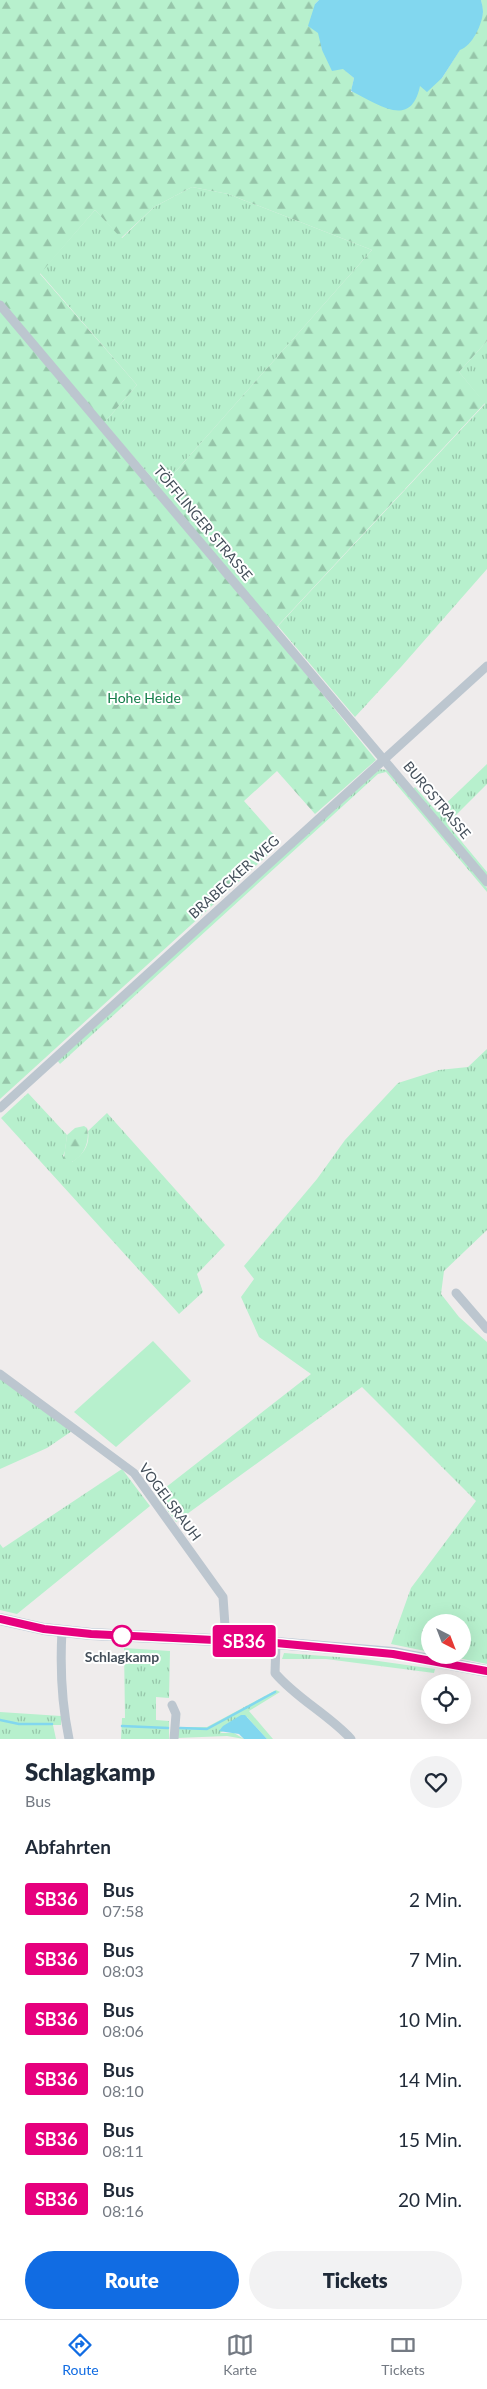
<!DOCTYPE html>
<html lang="de">
<meta charset="utf-8">
<style>
:root{--surface:#fff;--page:#f2f2f3;--text:#1f2937;--muted:#747a83;--line:#e0e1e3;--accent:#116ce3}
body{margin:0;font-family:Lato,sans-serif;background:var(--page);color:var(--text);height:100vh;display:flex;flex-direction:column;font-size:19px;white-space:nowrap}
*{box-sizing:border-box;margin:0}
p{font-size:16px;color:var(--muted)}
.icon{flex:none;width:28px;height:28px;fill:none;stroke:currentColor;stroke-width:2;stroke-linecap:round;stroke-linejoin:round}
.map{position:relative;height:1739px;overflow:hidden}
.side{display:flex;flex-direction:column;background:var(--surface);flex:1}
.side>*{flex:none}
.badge{padding:0 10px;border-radius:4px;font-size:18px;line-height:32px}
.needle{width:32px;rotate:138deg}
.fabs{position:absolute;left:421px;top:1614px;display:grid;gap:10px}
.fabs a{display:grid;place-items:center;width:50px;height:50px;border-radius:50%;background:var(--surface);box-shadow:0 5px 20px #0002;font-size:25px}
.map>.badge{position:absolute;translate:-50% -50%;box-shadow:0 0 0 2px #fff}
h2{padding:0 25px;font-size:19px;line-height:45px}
.round{display:grid;place-items:center;flex:none;width:52px;height:52px;border-radius:26px;background:var(--page)}
.head{display:flex;align-items:center;justify-content:space-between;height:85px;padding:0 25px}
h1{font-size:24px;font-weight:800;line-height:38px}
.cta{display:flex;gap:10px;margin-top:auto;padding:10px 25px}
.cta a{flex:1;height:58px;border-radius:30px;background:var(--accent);color:#fff;font-size:20px;font-weight:800;line-height:58px;text-align:center}
.cta a+a{background:var(--page);color:var(--text)}
ul{padding:0;list-style:none}
li{display:flex;align-items:center;gap:15px;height:60px;padding:0 25px}
li div{flex:1}
li b{display:block;font-size:19px}
li em{font-style:normal}
li .badge{min-width:55px;font-weight:700;text-align:center}
.tabs{display:flex;justify-content:space-around;align-items:center;height:70px;border-top:1px solid var(--line);background:var(--surface);font-size:14px;color:var(--muted)}
.tabs a{display:grid;justify-items:center;gap:2px}
.tabs .active{color:var(--accent)}
.map>svg:first-child{display:block}
.grass{fill:url(#grass-tufts)}
.forest{fill:url(#forest-firs);fill-rule:evenodd}
.park{fill:#b7f0cd}
.water{fill:#82d7ef}
.lines{fill:none;stroke-linecap:round;stroke-linejoin:round}
.stream{stroke:#82d7ef;stroke-width:2.5}
.minor{stroke:#bcc6cf;stroke-width:9}
.secondary{stroke:#bdc9d6;stroke-width:12}
.line-casing{stroke:#fff;stroke-width:11}
.line{stroke:#e6007e;stroke-width:8}
.stop-dot{fill:#fff;stroke:#e6007e;stroke-width:2.5}
.labels{text-anchor:middle;stroke-width:4;stroke-linejoin:round;paint-order:stroke}
.street-label{font-size:14px;fill:#444f5a;stroke:#fff}
.park-label{font-size:14px;fill:#127d48;stroke:#fff}
.stop-label{font-size:14px;font-weight:bold;fill:#444f5a;stroke:#fff}
</style>
<div class="map">
<svg width="487" height="1739" viewBox="0 0 487 1739">
<defs>
<pattern id="grass-tufts" width="24" height="20" patternUnits="userSpaceOnUse" patternTransform="scale(1.25)"><rect width="24" height="20" fill="#b7f0cd"/><path d="M3 7l-1-3M5 7V3M7 7l1-3M15 17l-1-3M17 17v-4M19 17l1-3" fill="none" stroke="#96c5a9"/></pattern>
<pattern id="forest-firs" width="22" height="20" patternUnits="userSpaceOnUse" patternTransform="scale(1.25)"><rect width="22" height="20" fill="#b7f0cd"/><path d="M5 1l3.5 6h-7zM16 11l3.5 6h-7z" fill="#96c5a9"/></pattern>
</defs>
<rect width="100%" height="100%" fill="#efecec"/>
<!-- grass -->
<g class="grass">
<polygon points="192,187 228,194 372,250 161,488 104,423 137,385 40,273 95,210 122,238 154,207"/>
<polygon points="487,341 487,569 401,667 355,717 278,626 485,404 459,372"/>
<polygon points="487,764 487,784 447,824 487,872 487,877 413,789 415,787 437,812"/>
<polygon points="379,769 387,770 487,888 487,892 386,772 378,774 60,1064 57,1060"/>
<polygon points="487,1049 487,1230 444,1271 441,1294 459,1317 487,1342 487,1664 444,1655 462,1655 462,1622 430,1622 430,1652 391,1644 411,1588 476,1501 362,1387 176,1522 156,1495 311,1374 259,1337 241,1297 254,1279 244,1266 317,1179 345,1140 398,1083 439,1070 468,1067"/>
<path d="M28 1093 67 1135 65 1151 63 1156 72 1162C84 1154 90 1145 88 1131L107 1113 225 1245 197 1274 203 1292 179 1314 1 1118Z"/>
<polygon points="0,1377 72,1431 47,1448 0,1469"/>
<polygon points="122,1469 150,1506 17,1614 0,1610 0,1544 3,1548"/>
<polygon points="124,1648 170,1651 169,1698 156,1697 156,1720 169,1721 169,1739 121,1739 122,1718 125,1718"/>
<polygon points="284,1653 364,1659 435,1669 434,1673 326,1659 282,1659"/>
<polygon points="276,1690 280,1692 249,1711 273,1739 267,1739 247,1717 220,1733 234,1733 244,1739 227,1736 177,1738 178,1727 207,1727"/>
<polygon points="0,1712 61,1716 61,1725 53,1725 56,1739 0,1739"/>
</g>
<!-- forest -->
<g class="forest">
<path d="M0 0H319L315 4 322 50 354 78 351 92 420 86 442 78 483 13 481 0H487V341L459 372 485 403 272 632 376 760 315 814 277 771 244 801 281 843 0 1099ZM192 187 228 194 372 250 161 488 104 423 137 385 40 274 95 210 121 238 154 207Z"/>
<path d="M84 1126 87 1128C91 1144 80 1164 63 1164L67 1135 75 1128Z"/>
</g>
<!-- park -->
<polygon class="park" points="153,1341 191,1381 116,1447 74,1412"/>
<!-- water -->
<g class="water">
<path d="M319 0H481C482 4 483 9 483 12 482 25 472 46 460 50L442 78 427 92 420 86C411 130 378 104 351 91L354 78 343 69 332 71 322 50 318 33 308 26 315 4Z"/>
<polygon points="241,1715 245,1715 267,1739 244,1739 239,1734 219,1731 223,1726"/>
</g>
<g class="lines">
<!-- stream -->
<g class="stream">
<polyline points="0,1720 19,1724 52,1724"/>
<polyline points="122,1726 168,1728"/>
<polyline points="180,1728 207,1729 275,1692"/>
</g>
<!-- minor -->
<g class="minor">
<polyline points="0,305 487,882"/>
<polyline points="0,1108 487,666"/>
<polyline points="456,1293 487,1329"/>
<polyline points="0,1374 134,1473 223,1597 226,1640"/>
<path d="M62 1631C60 1666 62 1705 69 1739"/>
<path d="M276 1643 275 1673C297 1699 328 1714 351 1739"/>
<polyline points="172,1705 176,1714 174,1739"/>
</g>
<!-- secondary -->
<polyline class="secondary" points="0,1619 44,1629 91,1634 276,1643 393,1653 487,1671"/>
</g>
<g class="lines">
<!-- line casing -->
<g class="line-casing">
<polyline id="line" points="0,1619 44,1629 91,1634 276,1643 393,1654 487,1671"/>
</g>
<!-- line -->
<use href="#line" class="line"/>
</g>
<!-- markers -->
<circle class="stop-dot" cx="122" cy="1636" r="10"/>
<g class="labels">
<!-- street labels -->
<g class="street-label">
<text transform="translate(203 523) rotate(50)" y="5">TÖFFLINGER STRASSE</text>
<text transform="translate(437 800) rotate(50)" y="5">BURGSTRASSE</text>
<text transform="translate(234 877) rotate(-42)" y="5">BRABECKER WEG</text>
<text transform="translate(170 1502) rotate(53)" y="5">VOGELSRAUH</text>
</g>
<!-- park labels -->
<g class="park-label">
<text x="144" y="703">Hohe Heide</text>
</g>
<!-- stop labels -->
<g class="stop-label">
<text x="122" y="1662">Schlagkamp</text>
</g>
</g>
</svg>
<div class="fabs">
<a><svg class="needle" viewBox="-14 -14 28 28"><path d="M0-13l5 13h-10z" fill="#e53935"/><path d="M0 13l5-13h-10z" fill="#747a83"/></svg></a>
<a><svg class="icon" aria-label="locate" viewBox="0 0 24 24"><circle cx="12" cy="12" r="6"/><path d="M12 2v4M12 18v4M2 12h4M18 12h4"/></svg></a>
</div>
<b class="badge" style="left:244px;top:1641px;background:#e6007e;color:#fff">SB36</b>
</div>
<section class="side">
<div class="head"><div><h1>Schlagkamp</h1><p>Bus</p></div><a class="round"><svg class="icon" aria-label="heart" viewBox="0 0 24 24"><path d="M12 20l-8-8c-3-5 5-10 8-4 3-6 11-1 8 4z"/></svg></a></div>
<h2>Abfahrten</h2>
<ul>
<li><span class="badge" style="background:#e6007e;color:#fff">SB36</span><div><b>Bus</b><p>07:58</p></div><em>2 Min.</em></li>
<li><span class="badge" style="background:#e6007e;color:#fff">SB36</span><div><b>Bus</b><p>08:03</p></div><em>7 Min.</em></li>
<li><span class="badge" style="background:#e6007e;color:#fff">SB36</span><div><b>Bus</b><p>08:06</p></div><em>10 Min.</em></li>
<li><span class="badge" style="background:#e6007e;color:#fff">SB36</span><div><b>Bus</b><p>08:10</p></div><em>14 Min.</em></li>
<li><span class="badge" style="background:#e6007e;color:#fff">SB36</span><div><b>Bus</b><p>08:11</p></div><em>15 Min.</em></li>
<li><span class="badge" style="background:#e6007e;color:#fff">SB36</span><div><b>Bus</b><p>08:16</p></div><em>20 Min.</em></li>
</ul>
<div class="cta"><a>Route</a><a>Tickets</a></div>
</section>
<nav class="tabs">
<a class="active"><svg class="icon" aria-label="directions" viewBox="0 0 24 24"><path d="M12 3l9 9-9 9-9-9zM9 14v-3h6M13 9l2 2-2 2"/></svg>Route</a>
<a><svg class="icon" aria-label="map" viewBox="0 0 24 24"><path d="M3 6l6-2 6 2 6-2v14l-6 2-6-2-6 2zM9 4v14M15 6v14"/></svg>Karte</a>
<a><svg class="icon" aria-label="tickets" viewBox="0 0 24 24"><path d="M3 7h18v10H3zM15 7v10"/></svg>Tickets</a>
</nav>
